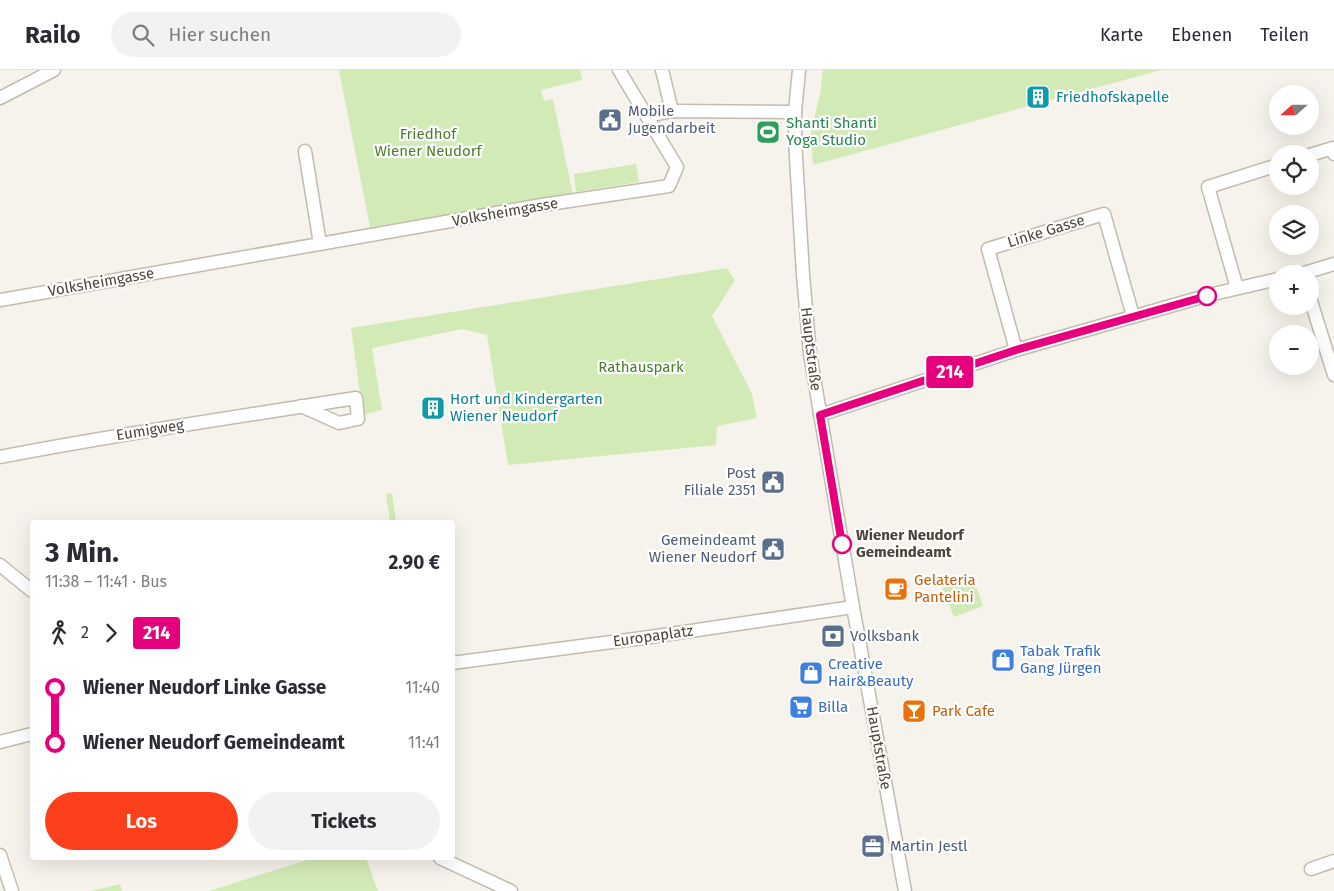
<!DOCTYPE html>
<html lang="de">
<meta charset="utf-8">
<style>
:root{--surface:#fff;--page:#f2f2f3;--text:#2b2b33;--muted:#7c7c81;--line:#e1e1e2;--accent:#fc3f1d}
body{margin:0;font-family:"Fira Sans",sans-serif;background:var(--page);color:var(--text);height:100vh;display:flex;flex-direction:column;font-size:19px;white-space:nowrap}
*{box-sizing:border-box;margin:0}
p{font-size:16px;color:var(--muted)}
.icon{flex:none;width:28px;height:28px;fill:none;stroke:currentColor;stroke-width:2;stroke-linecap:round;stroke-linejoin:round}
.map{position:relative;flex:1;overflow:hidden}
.details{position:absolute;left:30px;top:450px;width:425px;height:340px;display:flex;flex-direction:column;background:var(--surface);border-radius:5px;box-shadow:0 5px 20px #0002}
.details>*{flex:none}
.badge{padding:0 10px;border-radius:4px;font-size:18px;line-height:32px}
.needle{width:32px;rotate:249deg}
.controls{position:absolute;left:1269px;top:15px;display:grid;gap:10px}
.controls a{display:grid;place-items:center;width:50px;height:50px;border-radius:50%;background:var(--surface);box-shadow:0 5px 20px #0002;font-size:25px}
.map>.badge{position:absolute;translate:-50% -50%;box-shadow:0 0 0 2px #fff}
.legs{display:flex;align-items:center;gap:8px;height:55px;padding:0 15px;font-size:16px}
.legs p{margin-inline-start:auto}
.summary{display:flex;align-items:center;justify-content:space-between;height:85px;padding:0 15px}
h1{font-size:28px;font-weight:700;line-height:38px}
.cta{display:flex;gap:10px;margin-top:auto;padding:10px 15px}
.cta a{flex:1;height:58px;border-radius:30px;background:var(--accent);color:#fff;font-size:20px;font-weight:700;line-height:58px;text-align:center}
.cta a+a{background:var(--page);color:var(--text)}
ul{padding:0 15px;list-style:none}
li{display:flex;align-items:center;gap:18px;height:55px;font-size:19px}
li i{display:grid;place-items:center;width:8px;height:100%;margin:0 6px;background:currentColor}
li i::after{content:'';width:12px;height:12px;margin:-6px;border:4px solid;border-radius:50%;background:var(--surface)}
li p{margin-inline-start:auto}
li:first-child i{background:linear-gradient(#0000 50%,currentColor 0)}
li:last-child i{background:linear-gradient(currentColor 50%,#0000 0)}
header{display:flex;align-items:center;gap:30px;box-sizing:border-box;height:70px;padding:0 25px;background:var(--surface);border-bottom:1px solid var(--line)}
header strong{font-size:24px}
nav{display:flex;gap:28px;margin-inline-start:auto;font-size:18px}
.search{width:350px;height:45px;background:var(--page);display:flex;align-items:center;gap:12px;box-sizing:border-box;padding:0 18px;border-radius:28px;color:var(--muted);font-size:19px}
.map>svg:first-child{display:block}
.green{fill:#d2eab5}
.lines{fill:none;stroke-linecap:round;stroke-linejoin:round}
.minor-casing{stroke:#c2bbae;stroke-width:15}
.minor{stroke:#fff;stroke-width:12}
.line-1-casing{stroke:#fff;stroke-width:11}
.line-1{stroke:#e6007e;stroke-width:8}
.stop-1-dot{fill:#fff;stroke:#e6007e;stroke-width:2.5}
.labels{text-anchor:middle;stroke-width:4.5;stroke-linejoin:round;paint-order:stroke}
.culture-label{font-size:15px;fill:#0d838f;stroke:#fff;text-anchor:start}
.service-label{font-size:15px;fill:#4e5e75;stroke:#fff;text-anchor:start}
.leisure-label{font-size:15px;fill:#27864d;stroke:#fff;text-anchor:start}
.park-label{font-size:15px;fill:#4a7f2a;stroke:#fff}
.street-label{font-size:15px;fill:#4b4439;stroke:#fff}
.stop-label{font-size:15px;font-weight:bold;fill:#4b4439;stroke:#fff;text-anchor:start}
.food-label{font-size:15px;fill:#c56008;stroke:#fff;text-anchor:start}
.shop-label{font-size:15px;fill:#366cbe;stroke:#fff;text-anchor:start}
</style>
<header>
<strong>Railo</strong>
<div class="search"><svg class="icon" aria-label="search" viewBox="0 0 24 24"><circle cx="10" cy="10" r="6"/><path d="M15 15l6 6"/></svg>Hier suchen</div>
<nav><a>Karte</a><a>Ebenen</a><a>Teilen</a></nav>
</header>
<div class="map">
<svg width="1334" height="821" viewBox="0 0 1334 821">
<rect width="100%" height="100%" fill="#f6f3ec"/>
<!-- green -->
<g class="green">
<polygon points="339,0 580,0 582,10 541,20 544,31 553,29 573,125 370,157"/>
<polygon points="823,0 1161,0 813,95 811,61 820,24"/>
<polygon points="636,94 639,112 576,122 574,104"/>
<polygon points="727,198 735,210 712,246 752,324 757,348 717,356 716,375 508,395 487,265 462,259 372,278 382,340 363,345 351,258"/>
<polygon points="392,423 396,452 390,452 386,424"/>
<polygon points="972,505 983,536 954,547 941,515"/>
<polygon points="313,788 366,788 378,821 209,821"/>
<polygon points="120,814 122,821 91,821"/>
</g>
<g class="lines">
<!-- minor casing -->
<g class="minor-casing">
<g id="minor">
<polyline points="662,0 672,41"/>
<polyline points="799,0 795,42 795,70 803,205 810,284 853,537 905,821"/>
<polyline points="0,28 54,0"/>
<polyline points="648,46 672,41 795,42"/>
<polyline points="305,81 320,174"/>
<polyline points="1310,85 1333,78 1334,84"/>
<polyline points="1301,204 1334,194"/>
<polyline points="1237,218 1208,117 1278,95"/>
<polyline points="1310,228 1334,305"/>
<polyline points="0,230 542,135 669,116 677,97 619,0"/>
<polyline points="1016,280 988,179 1104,144 1133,246"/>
<polyline points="820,345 1016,280 1209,225 1278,209"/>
<path d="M0 387C118 364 237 347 356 328L358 349 339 353 301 336"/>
<polyline points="0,495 32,521"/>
<polyline points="452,593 650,567 853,537"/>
<polyline points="0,672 32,664"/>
<polyline points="0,785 12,821"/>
<polyline points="440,788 511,821"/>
<polyline points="1311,799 1334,791"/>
</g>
</g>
<!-- minor -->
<use href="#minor" class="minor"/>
</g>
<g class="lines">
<!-- line-1 casing -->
<g class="line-1-casing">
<polyline id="line-1" points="842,474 820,345 1016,280 1207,226"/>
</g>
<!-- line-1 -->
<use href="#line-1" class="line-1"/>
</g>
<!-- icons -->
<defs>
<g id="building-square" transform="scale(1.25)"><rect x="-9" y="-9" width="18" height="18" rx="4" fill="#0f9aa8" stroke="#fff"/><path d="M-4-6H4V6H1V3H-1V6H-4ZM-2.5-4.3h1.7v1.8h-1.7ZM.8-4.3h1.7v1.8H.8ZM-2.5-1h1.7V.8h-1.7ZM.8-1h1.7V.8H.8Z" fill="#fff"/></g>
<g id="civic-square" transform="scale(1.25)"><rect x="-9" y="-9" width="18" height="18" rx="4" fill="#5c6f8a" stroke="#fff"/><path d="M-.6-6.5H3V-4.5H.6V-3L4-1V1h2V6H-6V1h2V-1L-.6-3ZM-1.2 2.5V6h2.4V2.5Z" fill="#fff"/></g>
<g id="stadium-square" transform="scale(1.25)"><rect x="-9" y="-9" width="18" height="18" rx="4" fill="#2e9e5b" stroke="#fff"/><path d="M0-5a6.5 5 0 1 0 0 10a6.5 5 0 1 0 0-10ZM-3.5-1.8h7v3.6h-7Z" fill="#fff"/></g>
<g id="cafe-square" transform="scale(1.25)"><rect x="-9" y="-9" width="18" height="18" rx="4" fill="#e8710a" stroke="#fff"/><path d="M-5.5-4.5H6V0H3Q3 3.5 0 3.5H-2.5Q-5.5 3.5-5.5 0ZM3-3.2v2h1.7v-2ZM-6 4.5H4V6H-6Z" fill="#fff"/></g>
<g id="bank-square" transform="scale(1.25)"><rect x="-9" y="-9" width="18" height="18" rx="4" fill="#5c6f8a" stroke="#fff"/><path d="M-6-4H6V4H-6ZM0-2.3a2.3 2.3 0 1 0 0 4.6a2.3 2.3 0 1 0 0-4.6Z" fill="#fff"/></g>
<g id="shop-square" transform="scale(1.25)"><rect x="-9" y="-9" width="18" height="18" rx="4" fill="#3f7fe0" stroke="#fff"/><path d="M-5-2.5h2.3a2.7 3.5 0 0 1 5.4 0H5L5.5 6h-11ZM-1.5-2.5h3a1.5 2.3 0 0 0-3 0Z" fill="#fff"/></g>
<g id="supermarket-square" transform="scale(1.25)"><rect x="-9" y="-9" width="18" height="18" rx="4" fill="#3f7fe0" stroke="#fff"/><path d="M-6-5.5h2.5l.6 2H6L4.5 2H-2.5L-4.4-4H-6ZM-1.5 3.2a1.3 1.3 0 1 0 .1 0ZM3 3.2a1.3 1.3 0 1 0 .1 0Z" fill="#fff"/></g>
<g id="bar-square" transform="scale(1.25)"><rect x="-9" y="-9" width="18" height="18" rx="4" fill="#e8710a" stroke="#fff"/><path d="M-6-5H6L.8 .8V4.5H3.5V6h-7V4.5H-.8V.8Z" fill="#fff"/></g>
<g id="office-square" transform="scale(1.25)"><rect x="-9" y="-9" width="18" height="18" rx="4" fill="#5c6f8a" stroke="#fff"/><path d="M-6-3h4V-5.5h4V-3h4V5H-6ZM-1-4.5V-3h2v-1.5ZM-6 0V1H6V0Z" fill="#fff"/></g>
</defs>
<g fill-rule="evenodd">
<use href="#building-square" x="1038" y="27"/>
<use href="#civic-square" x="610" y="50"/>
<use href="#stadium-square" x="768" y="62"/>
<use href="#building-square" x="433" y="338"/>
<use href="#civic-square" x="773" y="412"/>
<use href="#civic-square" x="773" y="479"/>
<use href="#cafe-square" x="896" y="519"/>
<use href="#bank-square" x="833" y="566"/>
<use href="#shop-square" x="1003" y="590"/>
<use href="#shop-square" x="811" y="603"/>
<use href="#supermarket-square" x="801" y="637"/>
<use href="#bar-square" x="914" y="641"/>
<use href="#office-square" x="873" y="776"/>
</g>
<!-- markers -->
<g class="stop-1-dot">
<circle cx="1207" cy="226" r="9"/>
<circle cx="842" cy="474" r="9"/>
</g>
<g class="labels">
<!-- culture labels -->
<g class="culture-label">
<text x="1056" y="32">Friedhofskapelle</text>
<text x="450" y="334">Hort und Kindergarten<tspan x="450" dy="17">Wiener Neudorf</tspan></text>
</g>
<!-- service labels -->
<g class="service-label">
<text x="628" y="46">Mobile<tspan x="628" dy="17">Jugendarbeit</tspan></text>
<text x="756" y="408" text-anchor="end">Post<tspan x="756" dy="17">Filiale 2351</tspan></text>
<text x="756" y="475" text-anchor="end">Gemeindeamt<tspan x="756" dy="17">Wiener Neudorf</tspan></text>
<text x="850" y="571">Volksbank</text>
<text x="890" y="781">Martin Jestl</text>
</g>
<!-- leisure labels -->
<g class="leisure-label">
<text x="786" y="58">Shanti Shanti<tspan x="786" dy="17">Yoga Studio</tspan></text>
</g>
<!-- park labels -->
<g class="park-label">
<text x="428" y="69">Friedhof<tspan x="428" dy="17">Wiener Neudorf</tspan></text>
<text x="641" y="302">Rathauspark</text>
</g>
<!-- street labels -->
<g class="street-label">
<text transform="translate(505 142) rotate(-10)" y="5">Volksheimgasse</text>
<text transform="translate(1046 161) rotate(-17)" y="5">Linke Gasse</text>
<text transform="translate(101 212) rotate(-10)" y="5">Volksheimgasse</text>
<text transform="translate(811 279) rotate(83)" y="5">Hauptstraße</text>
<text transform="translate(150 360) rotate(-9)" y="5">Eumigweg</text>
<text transform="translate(653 566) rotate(-8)" y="5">Europaplatz</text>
<text transform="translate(879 678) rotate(80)" y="5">Hauptstraße</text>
</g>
<!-- stop labels -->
<g class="stop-label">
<text x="856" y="470">Wiener Neudorf<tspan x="856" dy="17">Gemeindeamt</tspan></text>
</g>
<!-- food labels -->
<g class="food-label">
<text x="914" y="515">Gelateria<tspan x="914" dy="17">Pantelini</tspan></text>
<text x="932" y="646">Park Cafe</text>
</g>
<!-- shop labels -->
<g class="shop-label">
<text x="1020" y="586">Tabak Trafik<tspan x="1020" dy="17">Gang Jürgen</tspan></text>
<text x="828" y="599">Creative<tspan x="828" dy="17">Hair&amp;Beauty</tspan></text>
<text x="818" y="642">Billa</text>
</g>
</g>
</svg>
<div class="controls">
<a><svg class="needle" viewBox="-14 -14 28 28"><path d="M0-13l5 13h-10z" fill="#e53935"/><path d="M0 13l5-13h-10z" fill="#7c7c81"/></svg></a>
<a><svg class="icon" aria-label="locate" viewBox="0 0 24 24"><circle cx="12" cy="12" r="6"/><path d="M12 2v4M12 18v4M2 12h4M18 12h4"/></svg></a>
<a><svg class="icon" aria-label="layers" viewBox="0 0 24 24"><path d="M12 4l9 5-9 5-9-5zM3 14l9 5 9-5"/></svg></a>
<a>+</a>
<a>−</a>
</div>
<b class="badge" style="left:950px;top:302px;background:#e6007e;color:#fff">214</b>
<section class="details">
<div class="summary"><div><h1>3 Min.</h1><p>11:38 – 11:41 · Bus</p></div><b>2.90 €</b></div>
<div class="legs"><svg class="icon" aria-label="walk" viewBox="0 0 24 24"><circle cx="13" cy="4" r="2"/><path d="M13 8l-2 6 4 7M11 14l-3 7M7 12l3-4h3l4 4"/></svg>2<svg class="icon" aria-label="forward" viewBox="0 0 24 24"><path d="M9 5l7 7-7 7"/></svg><b class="badge" style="background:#e6007e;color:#fff">214</b></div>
<ul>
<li><i style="color:#e6007e"></i><b>Wiener Neudorf Linke Gasse</b><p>11:40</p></li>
<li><i style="color:#e6007e"></i><b>Wiener Neudorf Gemeindeamt</b><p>11:41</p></li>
</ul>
<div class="cta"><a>Los</a><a>Tickets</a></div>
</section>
</div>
